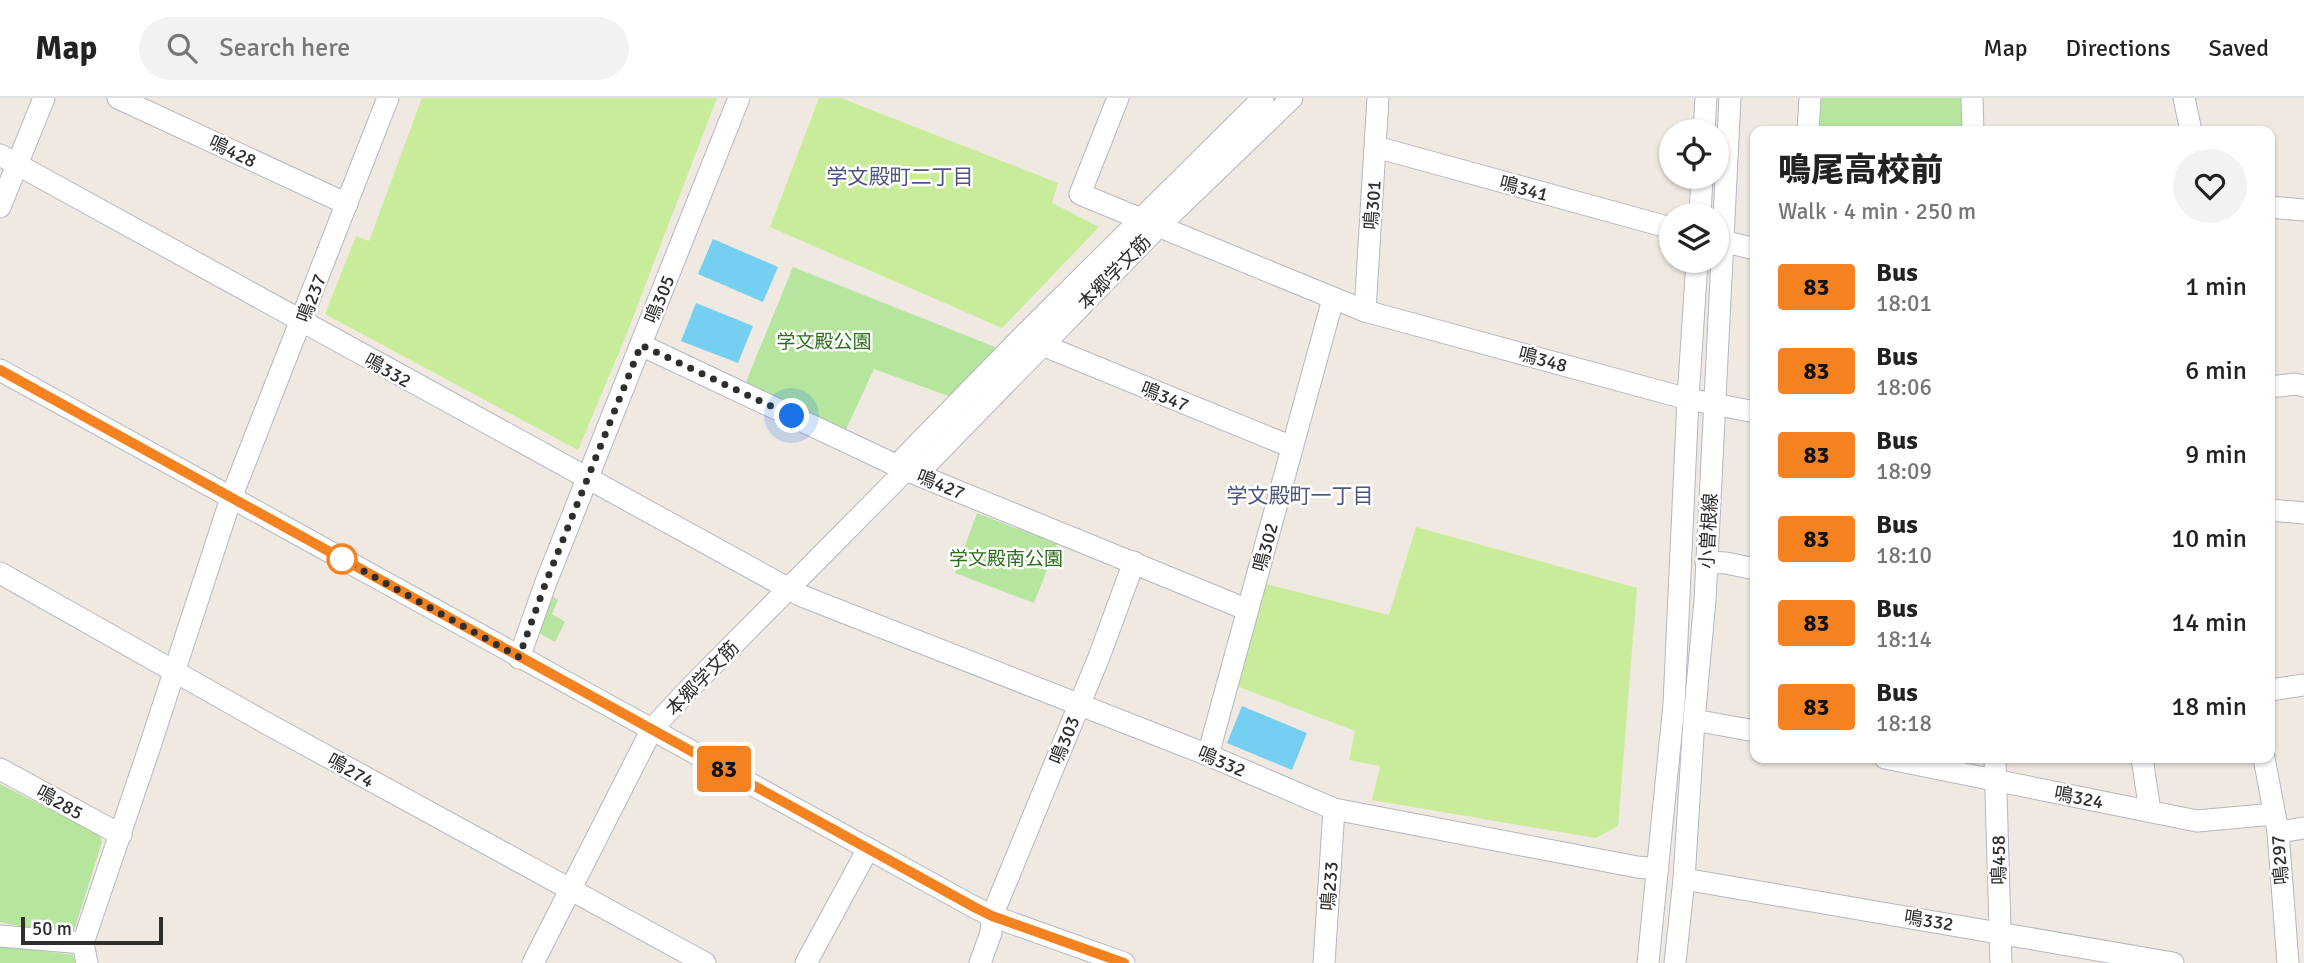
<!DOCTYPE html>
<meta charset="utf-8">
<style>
:root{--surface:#fff;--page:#f2f2f2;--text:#222;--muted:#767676;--line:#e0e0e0}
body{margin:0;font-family:Signika,"Noto Sans JP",sans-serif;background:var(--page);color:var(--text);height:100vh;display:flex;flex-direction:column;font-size:26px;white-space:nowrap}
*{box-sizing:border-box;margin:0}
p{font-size:23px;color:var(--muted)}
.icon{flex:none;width:38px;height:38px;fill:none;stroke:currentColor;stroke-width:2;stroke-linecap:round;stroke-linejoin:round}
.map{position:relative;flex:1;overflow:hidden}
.side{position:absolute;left:1750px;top:28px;width:525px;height:637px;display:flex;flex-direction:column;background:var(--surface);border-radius:14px;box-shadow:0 2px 5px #0004}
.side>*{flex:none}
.badge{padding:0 14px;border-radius:5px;font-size:24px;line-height:46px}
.fabs{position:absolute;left:1659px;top:21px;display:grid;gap:14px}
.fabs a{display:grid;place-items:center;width:70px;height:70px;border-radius:50%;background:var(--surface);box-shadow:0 2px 5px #0004;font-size:35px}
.scale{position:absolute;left:21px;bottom:18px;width:142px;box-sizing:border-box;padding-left:7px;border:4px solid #2e2e2e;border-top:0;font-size:19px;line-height:24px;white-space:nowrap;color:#2e2e2e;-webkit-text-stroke:5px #fff;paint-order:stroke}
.you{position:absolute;width:35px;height:35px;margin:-18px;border:5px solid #fff;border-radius:50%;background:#1a73e8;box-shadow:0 0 0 10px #1a73e833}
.map>.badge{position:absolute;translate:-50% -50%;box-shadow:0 0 0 4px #fff}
.round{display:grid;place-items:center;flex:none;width:74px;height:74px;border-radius:37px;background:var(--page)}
.summary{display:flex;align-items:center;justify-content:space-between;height:119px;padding:0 28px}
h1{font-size:33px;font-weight:800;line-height:52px}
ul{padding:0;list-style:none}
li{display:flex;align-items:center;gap:21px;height:84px;padding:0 28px}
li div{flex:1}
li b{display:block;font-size:26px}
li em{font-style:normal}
li .badge{min-width:77px;font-weight:700;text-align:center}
header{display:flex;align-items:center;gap:42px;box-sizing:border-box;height:98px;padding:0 35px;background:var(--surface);border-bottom:2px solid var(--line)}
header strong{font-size:33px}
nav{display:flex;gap:38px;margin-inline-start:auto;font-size:24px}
.search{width:490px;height:63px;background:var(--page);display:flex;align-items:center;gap:18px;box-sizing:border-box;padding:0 24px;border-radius:38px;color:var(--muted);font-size:26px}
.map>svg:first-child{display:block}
.green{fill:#b6e59e}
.pitch{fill:#c9ec9a}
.water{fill:#75cff0}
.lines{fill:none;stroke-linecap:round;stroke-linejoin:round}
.minor-casing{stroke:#b4b7c1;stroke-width:23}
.minor{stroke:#fff;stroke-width:21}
.line-casing{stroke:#fff;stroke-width:16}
.line{stroke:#f58220;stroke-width:10}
.walk{stroke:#2e2e2e;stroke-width:7;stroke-dasharray:0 12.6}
.stop-dot{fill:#fff;stroke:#f58220;stroke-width:3.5}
.labels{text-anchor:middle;stroke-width:5;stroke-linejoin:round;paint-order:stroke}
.street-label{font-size:19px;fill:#2e2e2e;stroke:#fff}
.park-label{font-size:19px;fill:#2c6e1b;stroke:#fff}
.neighbourhood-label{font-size:21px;fill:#4d5680;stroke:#fff}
</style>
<header>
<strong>Map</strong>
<div class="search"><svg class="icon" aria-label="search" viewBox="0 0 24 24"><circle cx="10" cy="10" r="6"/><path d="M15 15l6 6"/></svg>Search here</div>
<nav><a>Map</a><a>Directions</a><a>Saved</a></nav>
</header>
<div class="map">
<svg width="2304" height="865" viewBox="0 0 2304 865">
<rect width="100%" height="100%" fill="#efe9e1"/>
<!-- green -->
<g class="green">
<polygon points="1816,0 1962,0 1963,33 1815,33"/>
<polygon points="793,169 1000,251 954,300 874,271 842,340 743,291"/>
<polygon points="977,415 1057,446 1034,505 955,475"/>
<polygon points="551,498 558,502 552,516 565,524 555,544 537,534"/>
<polygon points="0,686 99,736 102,744 73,836 67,838 0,824"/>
<polygon points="0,847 73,857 75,865 0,865"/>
</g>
<!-- pitch -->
<g class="pitch">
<polygon points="422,0 717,0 625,240 578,352 325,216 356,138 369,143"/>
<polygon points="819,0 841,0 1058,85 1052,105 1099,129 1002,230 770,129"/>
<polygon points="1416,429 1637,490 1618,728 1596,740 1372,702 1380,668 1349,662 1355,633 1231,586 1262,485 1389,517"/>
</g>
<!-- water -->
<g class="water">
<polygon points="713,141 778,169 763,204 698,176"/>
<polygon points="696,205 753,228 738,265 681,243"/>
<polygon points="1242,608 1307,635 1292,672 1227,645"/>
</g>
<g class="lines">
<!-- minor casing -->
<g class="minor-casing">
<g id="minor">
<polyline points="118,0 347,106"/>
<polyline points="1118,0 1080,96 1365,213 1688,301 1755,314"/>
<polyline points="1972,0 1973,33"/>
<polyline points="2184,0 2191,33"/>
<polyline points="1704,33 1706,0"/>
<polyline points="1808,33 1810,0"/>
<polyline points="1376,49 1671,130"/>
<polyline points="0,57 802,498 1208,657 1334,711 1637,769 1658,771"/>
<polyline points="0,109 44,0"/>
<polyline points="2270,109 2304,112"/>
<polyline points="1700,117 1702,79"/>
<polyline points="1722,143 1755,151"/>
<polyline points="1365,213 1378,0"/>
<polyline points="1030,242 1292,349"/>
<polyline points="641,247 906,372 1248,512"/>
<polyline points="0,272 974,809 992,818 1124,865"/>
<polyline points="2270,289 2295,286 2304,288"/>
<polyline points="906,372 904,360 1022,239 1263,0"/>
<polyline points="2270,412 2304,415"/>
<polyline points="1706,464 1726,465 1755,471"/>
<polyline points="0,475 266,625 705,865"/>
<polyline points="519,560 546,484 739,0"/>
<polyline points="2270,592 2304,587"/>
<polyline points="1694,622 1755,633"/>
<polyline points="1208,657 1333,201"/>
<polyline points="1885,660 2197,723 2274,716"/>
<polyline points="1995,660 2001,865"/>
<polyline points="2142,660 2150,713"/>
<polyline points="2264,660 2278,734 2288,865"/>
<polyline points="0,671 121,737"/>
<polyline points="2278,734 2304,730"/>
<polyline points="1684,781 2173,865"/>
<polyline points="0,838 83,845"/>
<polyline points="87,865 83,845 150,648 231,400 388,0"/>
<polyline points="533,865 652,631 689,591 906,372 923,370 1158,129 1292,0"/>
<polyline points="806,865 868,751"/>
<polyline points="980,865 991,835 992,818 1099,559 1134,464"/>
<polyline points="1324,865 1334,711"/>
<polyline points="1648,865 1674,606 1688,301 1697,163"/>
<polyline points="1675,865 1684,781 1694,622 1705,502 1730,0"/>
</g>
</g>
<!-- minor -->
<use href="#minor" class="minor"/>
</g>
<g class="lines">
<!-- line casing -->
<g class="line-casing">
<polyline id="line" points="0,272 974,809 992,818 1124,865"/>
</g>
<!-- line -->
<use href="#line" class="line"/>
<!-- walk -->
<polyline class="walk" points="342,461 519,559 546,484 641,247 792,318"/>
</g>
<!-- markers -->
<circle class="stop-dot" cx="342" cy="461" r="14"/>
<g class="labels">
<!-- street labels -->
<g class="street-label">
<text transform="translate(233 53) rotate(25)" y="7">鳴428</text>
<text transform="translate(1524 90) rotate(15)" y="7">鳴341</text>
<text transform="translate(1372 107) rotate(-86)" y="7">鳴301</text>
<text transform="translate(1114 174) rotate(-46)" y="7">本郷学文筋</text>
<text transform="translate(311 200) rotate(-69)" y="7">鳴237</text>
<text transform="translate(659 201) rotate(-68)" y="7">鳴305</text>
<text transform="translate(1543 261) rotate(15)" y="7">鳴348</text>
<text transform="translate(388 272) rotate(29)" y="7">鳴332</text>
<text transform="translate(1165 298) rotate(22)" y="7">鳴347</text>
<text transform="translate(941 386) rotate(22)" y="7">鳴427</text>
<text transform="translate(1708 433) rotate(-87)" y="7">小曽根線</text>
<text transform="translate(1265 449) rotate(-75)" y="7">鳴302</text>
<text transform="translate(702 580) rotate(-46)" y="7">本郷学文筋</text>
<text transform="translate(1064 642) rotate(-68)" y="7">鳴303</text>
<text transform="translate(1222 663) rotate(23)" y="7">鳴332</text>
<text transform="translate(351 672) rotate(29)" y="7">鳴274</text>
<text transform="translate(2079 699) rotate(11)" y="7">鳴324</text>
<text transform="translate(60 704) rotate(29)" y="7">鳴285</text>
<text transform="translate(1998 762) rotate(-91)" y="7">鳴458</text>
<text transform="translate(2279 762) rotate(-95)" y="7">鳴297</text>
<text transform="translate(1329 788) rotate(-86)" y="7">鳴233</text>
<text transform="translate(1929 822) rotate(9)" y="7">鳴332</text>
</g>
<!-- park labels -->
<g class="park-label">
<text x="824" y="250">学文殿公園</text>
<text x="1006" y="467">学文殿南公園</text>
</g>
<!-- neighbourhood labels -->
<g class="neighbourhood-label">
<text x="900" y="86">学文殿町二丁目</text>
<text x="1300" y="405">学文殿町一丁目</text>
</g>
</g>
</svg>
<div class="fabs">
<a><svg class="icon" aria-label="locate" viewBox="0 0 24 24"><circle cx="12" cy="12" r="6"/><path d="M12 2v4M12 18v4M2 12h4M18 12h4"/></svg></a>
<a><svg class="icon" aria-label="layers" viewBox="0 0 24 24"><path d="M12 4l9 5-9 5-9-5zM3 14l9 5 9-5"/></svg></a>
</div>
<div class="scale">50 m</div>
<div class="you" style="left:792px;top:318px"></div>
<b class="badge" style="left:724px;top:671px;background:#f58220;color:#111">83</b>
<section class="side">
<div class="summary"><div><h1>鳴尾高校前</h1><p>Walk · 4 min · 250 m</p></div><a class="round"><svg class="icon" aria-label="heart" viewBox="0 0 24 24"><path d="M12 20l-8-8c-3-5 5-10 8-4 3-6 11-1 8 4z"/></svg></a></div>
<ul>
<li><span class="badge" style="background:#f58220;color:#111">83</span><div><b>Bus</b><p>18:01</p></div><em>1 min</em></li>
<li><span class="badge" style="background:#f58220;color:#111">83</span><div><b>Bus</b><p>18:06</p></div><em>6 min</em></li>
<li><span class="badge" style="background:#f58220;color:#111">83</span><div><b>Bus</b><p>18:09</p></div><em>9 min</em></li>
<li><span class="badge" style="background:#f58220;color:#111">83</span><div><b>Bus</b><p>18:10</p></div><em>10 min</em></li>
<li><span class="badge" style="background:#f58220;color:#111">83</span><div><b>Bus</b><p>18:14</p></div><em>14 min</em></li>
<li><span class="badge" style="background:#f58220;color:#111">83</span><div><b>Bus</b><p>18:18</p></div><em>18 min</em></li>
</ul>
</section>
</div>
